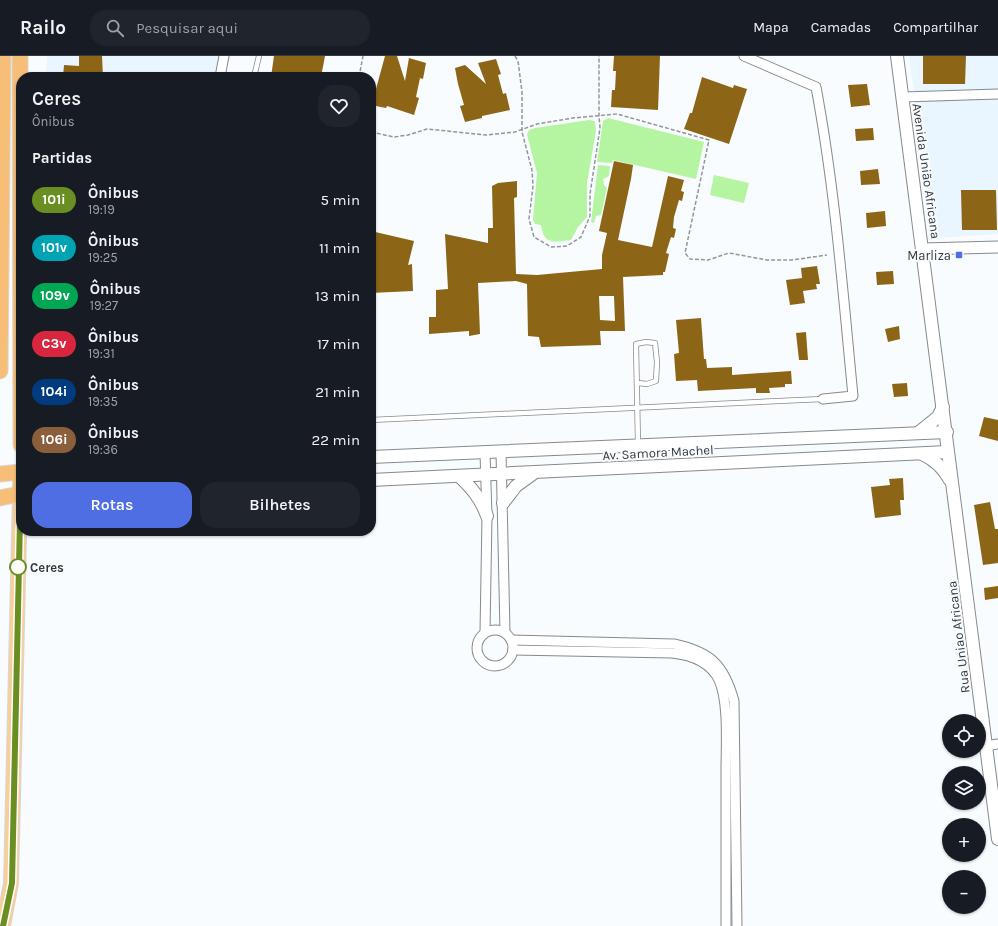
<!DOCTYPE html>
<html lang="pt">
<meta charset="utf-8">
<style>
:root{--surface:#171b24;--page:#20242c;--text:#f1f3f6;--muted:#9ea1a6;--line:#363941;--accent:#506ee3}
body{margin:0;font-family:Karla,sans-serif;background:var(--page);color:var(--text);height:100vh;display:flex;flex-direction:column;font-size:15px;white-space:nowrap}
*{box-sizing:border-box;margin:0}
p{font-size:13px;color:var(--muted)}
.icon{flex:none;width:22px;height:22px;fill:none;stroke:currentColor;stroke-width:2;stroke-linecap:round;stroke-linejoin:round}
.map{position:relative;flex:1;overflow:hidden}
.details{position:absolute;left:16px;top:16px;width:360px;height:464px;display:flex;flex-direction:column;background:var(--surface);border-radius:16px;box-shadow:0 1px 3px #0004}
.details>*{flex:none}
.badge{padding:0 8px;border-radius:13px;font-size:14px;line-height:26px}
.controls{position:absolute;left:942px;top:658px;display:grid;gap:8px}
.controls a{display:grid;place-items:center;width:44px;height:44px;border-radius:50%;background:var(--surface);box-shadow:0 1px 3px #0004;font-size:20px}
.map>.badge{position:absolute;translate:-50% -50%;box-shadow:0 0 0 2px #fff}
h2{padding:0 16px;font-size:15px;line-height:36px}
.round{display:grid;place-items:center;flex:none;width:42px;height:42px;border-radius:16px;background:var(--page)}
.head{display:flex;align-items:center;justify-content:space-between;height:68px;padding:0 16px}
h1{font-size:19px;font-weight:600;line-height:30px}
.button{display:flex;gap:8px;margin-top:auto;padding:8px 16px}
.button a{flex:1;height:46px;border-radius:16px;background:var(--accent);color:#fff;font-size:16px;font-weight:600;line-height:46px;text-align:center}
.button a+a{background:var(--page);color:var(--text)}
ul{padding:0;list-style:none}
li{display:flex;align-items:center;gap:12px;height:48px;padding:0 16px}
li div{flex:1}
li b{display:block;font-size:15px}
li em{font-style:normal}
li .badge{min-width:44px;font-weight:700;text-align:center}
header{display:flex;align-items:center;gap:24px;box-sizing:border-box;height:56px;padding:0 20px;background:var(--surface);border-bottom:1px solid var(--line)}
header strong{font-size:19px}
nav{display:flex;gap:22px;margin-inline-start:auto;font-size:14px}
.search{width:280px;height:36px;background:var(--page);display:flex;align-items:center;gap:10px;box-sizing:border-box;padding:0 14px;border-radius:16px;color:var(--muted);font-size:15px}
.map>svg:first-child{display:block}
.built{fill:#e9f5ff}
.green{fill:#b5f5a1}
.building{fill:#8c6516;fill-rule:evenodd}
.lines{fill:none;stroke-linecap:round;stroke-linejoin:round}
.service-casing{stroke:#858a8e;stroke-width:6}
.minor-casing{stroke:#858a8e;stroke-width:11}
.tertiary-casing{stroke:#858a8e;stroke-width:13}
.secondary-casing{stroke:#858a8e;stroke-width:14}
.primary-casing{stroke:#d7d7d8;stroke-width:16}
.trunk-casing{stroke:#d7d7d8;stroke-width:17}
.path{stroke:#939699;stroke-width:1.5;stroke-dasharray:4 2;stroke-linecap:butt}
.service{stroke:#fff;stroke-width:4.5}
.minor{stroke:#fff;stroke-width:9}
.tertiary{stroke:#fff;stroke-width:11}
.secondary{stroke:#fff;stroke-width:12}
.primary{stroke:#f8ce99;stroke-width:14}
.trunk{stroke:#f6be77;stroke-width:15}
.line-casing{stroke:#fff;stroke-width:9}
.line{stroke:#6b8e23;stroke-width:6}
.poi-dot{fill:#506ee3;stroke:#f8fcff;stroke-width:1.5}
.stop-dot{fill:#fff;stroke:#6b8e23;stroke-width:2}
.labels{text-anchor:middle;stroke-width:4;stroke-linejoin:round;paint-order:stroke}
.street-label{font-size:13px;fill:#37393b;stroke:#f8fcff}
.poi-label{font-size:13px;fill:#37393b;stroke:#f8fcff;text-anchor:end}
.stop-label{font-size:13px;font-weight:bold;fill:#37393b;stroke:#f8fcff;text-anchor:start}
</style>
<header>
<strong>Railo</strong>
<div class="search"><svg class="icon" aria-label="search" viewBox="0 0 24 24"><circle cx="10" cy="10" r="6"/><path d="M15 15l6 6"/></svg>Pesquisar aqui</div>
<nav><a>Mapa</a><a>Camadas</a><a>Compartilhar</a></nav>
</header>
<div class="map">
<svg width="998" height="870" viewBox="0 0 998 870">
<rect width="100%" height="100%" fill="#f8fcff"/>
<!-- built -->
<g class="built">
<polygon points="47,0 219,0 215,21 46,21"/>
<polygon points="909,0 998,0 998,178 934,182"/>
</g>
<!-- green -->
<g class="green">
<polygon points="608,62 704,86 696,123 613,104 612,107 597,106 603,65"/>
<path d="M589 64 595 65 596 75 587 127V161L578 171 571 184C555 186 544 190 541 169L535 168 533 164 537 117 527 79 529 74 535 72Z"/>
<polygon points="598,109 610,110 609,120 603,123 604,129 607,132 601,159 596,160 594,167 591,166"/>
<polygon points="714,119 749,127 744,147 710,139"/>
</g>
<!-- building -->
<g class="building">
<polygon points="79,0 102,0 103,21 63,21 64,9 79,10"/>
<polygon points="274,0 325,0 321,21 271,21"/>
<polygon points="385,0 397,0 405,25 409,2 426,7 423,23 420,22 416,41 419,42 414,59 387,50 386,52 371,49 373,32 376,33"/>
<polygon points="614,0 660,0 658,54 611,51 612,34 615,34 616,15 613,15"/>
<polygon points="923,0 966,0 965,28 923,28"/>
<polygon points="496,3 501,18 498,19 503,38 506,37 510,54 482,60 482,62 465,66 460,50 464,49 458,28 455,12 465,9 486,28 478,7"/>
<polygon points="702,21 733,32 734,29 747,33 729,88 684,73 690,57 692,57"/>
<polygon points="867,28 870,49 851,51 848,29"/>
<polygon points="873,72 874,84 856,85 855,73"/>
<path d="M614 105 633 109 631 123 618 184 652 191 668 120 684 124 681 135 684 136 682 145 679 144 674 161 673 172 676 173 674 182 671 181 666 197 669 198 665 216H663V219L623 221 625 275H600L601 289 541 291 539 281 528 280 527 228 516 225 478 227 480 278 469 280V275L429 278V261H436V234L448 233 445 178 488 187V172H493L492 130 498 127 517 125V141L514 142 516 218 537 219 602 213V199L607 177 599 175ZM599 240H614L615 265 600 264Z"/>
<polygon points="878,113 880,128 861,129 860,115"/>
<polygon points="961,134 996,134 997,174 962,174"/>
<polygon points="885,155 886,170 867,172 866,157"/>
<polygon points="371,175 414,185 408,209 412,208 413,235 371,237"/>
<polygon points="817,210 820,228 816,228 817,233 803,235 805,247 790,249 786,224 802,222 801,212"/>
<polygon points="893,215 894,228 877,229 876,216"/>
<polygon points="701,262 704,303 706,303 707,312 732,311 732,319 791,315 792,328 785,328 785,331 769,332 770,337 756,337 756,332 698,335 697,324 676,325 674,298 679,297 676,264"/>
<polygon points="899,270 900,283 888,286 885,273"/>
<polygon points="806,276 808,304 799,304 796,277"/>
<polygon points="907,327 908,340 894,341 892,328"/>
<polygon points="984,361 998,364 998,385 979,380"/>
<polygon points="903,422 904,444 900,444 901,459 875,462 871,431 890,429 889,423"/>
<polygon points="990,446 995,473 998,473 998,507 983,509 974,449"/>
<polygon points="998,530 998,542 985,544 984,532"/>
</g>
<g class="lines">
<!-- service casing -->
<g class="service-casing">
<g id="service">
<polyline points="254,21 259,0"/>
<polyline points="638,327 647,328 656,325 657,306 655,287 646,286 636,288 638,388"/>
<polyline points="371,364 823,343"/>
</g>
</g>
<!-- minor casing -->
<g class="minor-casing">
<g id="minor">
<path d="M744 0 816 31C835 133 843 237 853 340L823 343"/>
<polyline points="220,21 224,0"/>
<polyline points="903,41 998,38"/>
<polyline points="501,396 505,576"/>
<circle cx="495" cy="592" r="18"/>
<polyline points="485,576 487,460 485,397"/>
<path d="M511 584 674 588C711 596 724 609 734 645L737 870"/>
<path d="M513 594 672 597C691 599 710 605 719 624 729 646 726 690 726 715 726 767 726 818 726 870"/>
<polyline points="985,690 998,688"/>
</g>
</g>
<!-- tertiary casing -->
<g class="tertiary-casing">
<polyline id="tertiary" points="923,193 998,191"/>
</g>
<!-- secondary casing -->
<g class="secondary-casing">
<g id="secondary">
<polyline points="897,0 998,783"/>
<polyline points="918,377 938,361 943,351"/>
<path d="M922 398C935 404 942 411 950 424"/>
<polyline points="371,401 947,376"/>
<path d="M459 420C472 432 481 443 487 460"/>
<polyline points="371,424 947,396"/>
<polyline points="503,447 516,430 534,417"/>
</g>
</g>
<!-- primary casing -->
<g class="primary-casing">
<polyline id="primary" points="3,870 11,827 20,438"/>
</g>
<!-- trunk casing -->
<g class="trunk-casing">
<g id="trunk">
<polyline points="20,0 21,389"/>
<polyline points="0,315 3,0"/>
<polyline points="0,418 21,416"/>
<polyline points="0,442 20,438 21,419"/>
</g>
</g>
<!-- path -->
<g class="path">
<polyline points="515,0 518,5 522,36 522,76 532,114 533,130 529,163 534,181 551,191 567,190 581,181 590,160 590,138 600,72 599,60 599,0"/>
<polyline points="359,21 363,0"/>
<polyline points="371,76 394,81 408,79 427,73 486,79 515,76 537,68 573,62 617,58 709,84 685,197 690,203 708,204 729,197 767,204 792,204 827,199"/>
</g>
<!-- service -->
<use href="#service" class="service"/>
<!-- minor -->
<use href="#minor" class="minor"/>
<!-- tertiary -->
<use href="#tertiary" class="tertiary"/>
<!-- secondary -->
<use href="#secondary" class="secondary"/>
<!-- primary -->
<use href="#primary" class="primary"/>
<!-- trunk -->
<use href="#trunk" class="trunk"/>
</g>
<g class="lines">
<!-- line casing -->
<g class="line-casing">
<polyline id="line" points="3,870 12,827 21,418"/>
</g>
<!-- line -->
<use href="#line" class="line"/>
</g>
<!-- markers -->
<rect class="poi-dot" x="955" y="195" width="8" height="8" rx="2"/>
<circle class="stop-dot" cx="18" cy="511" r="8"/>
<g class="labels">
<!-- street labels -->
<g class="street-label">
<text transform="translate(927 115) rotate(82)" y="5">Avenida União Africana</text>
<text transform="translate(658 396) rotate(-3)" y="5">Av. Samora Machel</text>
<text transform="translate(958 581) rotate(-97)" y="5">Rua Uniao Africana</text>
</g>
<!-- poi labels -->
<g class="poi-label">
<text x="951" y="204">Marliza</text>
</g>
<!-- stop labels -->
<g class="stop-label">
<text x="30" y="516">Ceres</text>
</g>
</g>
</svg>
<div class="controls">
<a><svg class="icon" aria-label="locate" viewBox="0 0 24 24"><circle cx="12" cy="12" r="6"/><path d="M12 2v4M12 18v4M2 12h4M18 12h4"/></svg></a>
<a><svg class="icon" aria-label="layers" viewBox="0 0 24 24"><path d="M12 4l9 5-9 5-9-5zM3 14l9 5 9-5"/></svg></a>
<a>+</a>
<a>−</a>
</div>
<section class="details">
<div class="head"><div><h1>Ceres</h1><p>Ônibus</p></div><a class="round"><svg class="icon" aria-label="heart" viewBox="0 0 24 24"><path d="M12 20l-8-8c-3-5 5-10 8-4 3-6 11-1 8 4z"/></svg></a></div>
<h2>Partidas</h2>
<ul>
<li><span class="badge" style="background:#6b8e23;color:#fff">101i</span><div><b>Ônibus</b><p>19:19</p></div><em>5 min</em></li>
<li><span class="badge" style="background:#00a3b4;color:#fff">101v</span><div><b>Ônibus</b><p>19:25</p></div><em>11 min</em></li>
<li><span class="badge" style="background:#00a651;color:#fff">109v</span><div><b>Ônibus</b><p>19:27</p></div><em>13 min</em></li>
<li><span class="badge" style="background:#d7263d;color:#fff">C3v</span><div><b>Ônibus</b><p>19:31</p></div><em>17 min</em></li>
<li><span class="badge" style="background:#003b80;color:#fff">104i</span><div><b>Ônibus</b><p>19:35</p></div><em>21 min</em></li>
<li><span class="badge" style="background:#8b5e3c;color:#fff">106i</span><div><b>Ônibus</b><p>19:36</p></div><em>22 min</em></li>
</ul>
<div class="button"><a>Rotas</a><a>Bilhetes</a></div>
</section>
</div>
